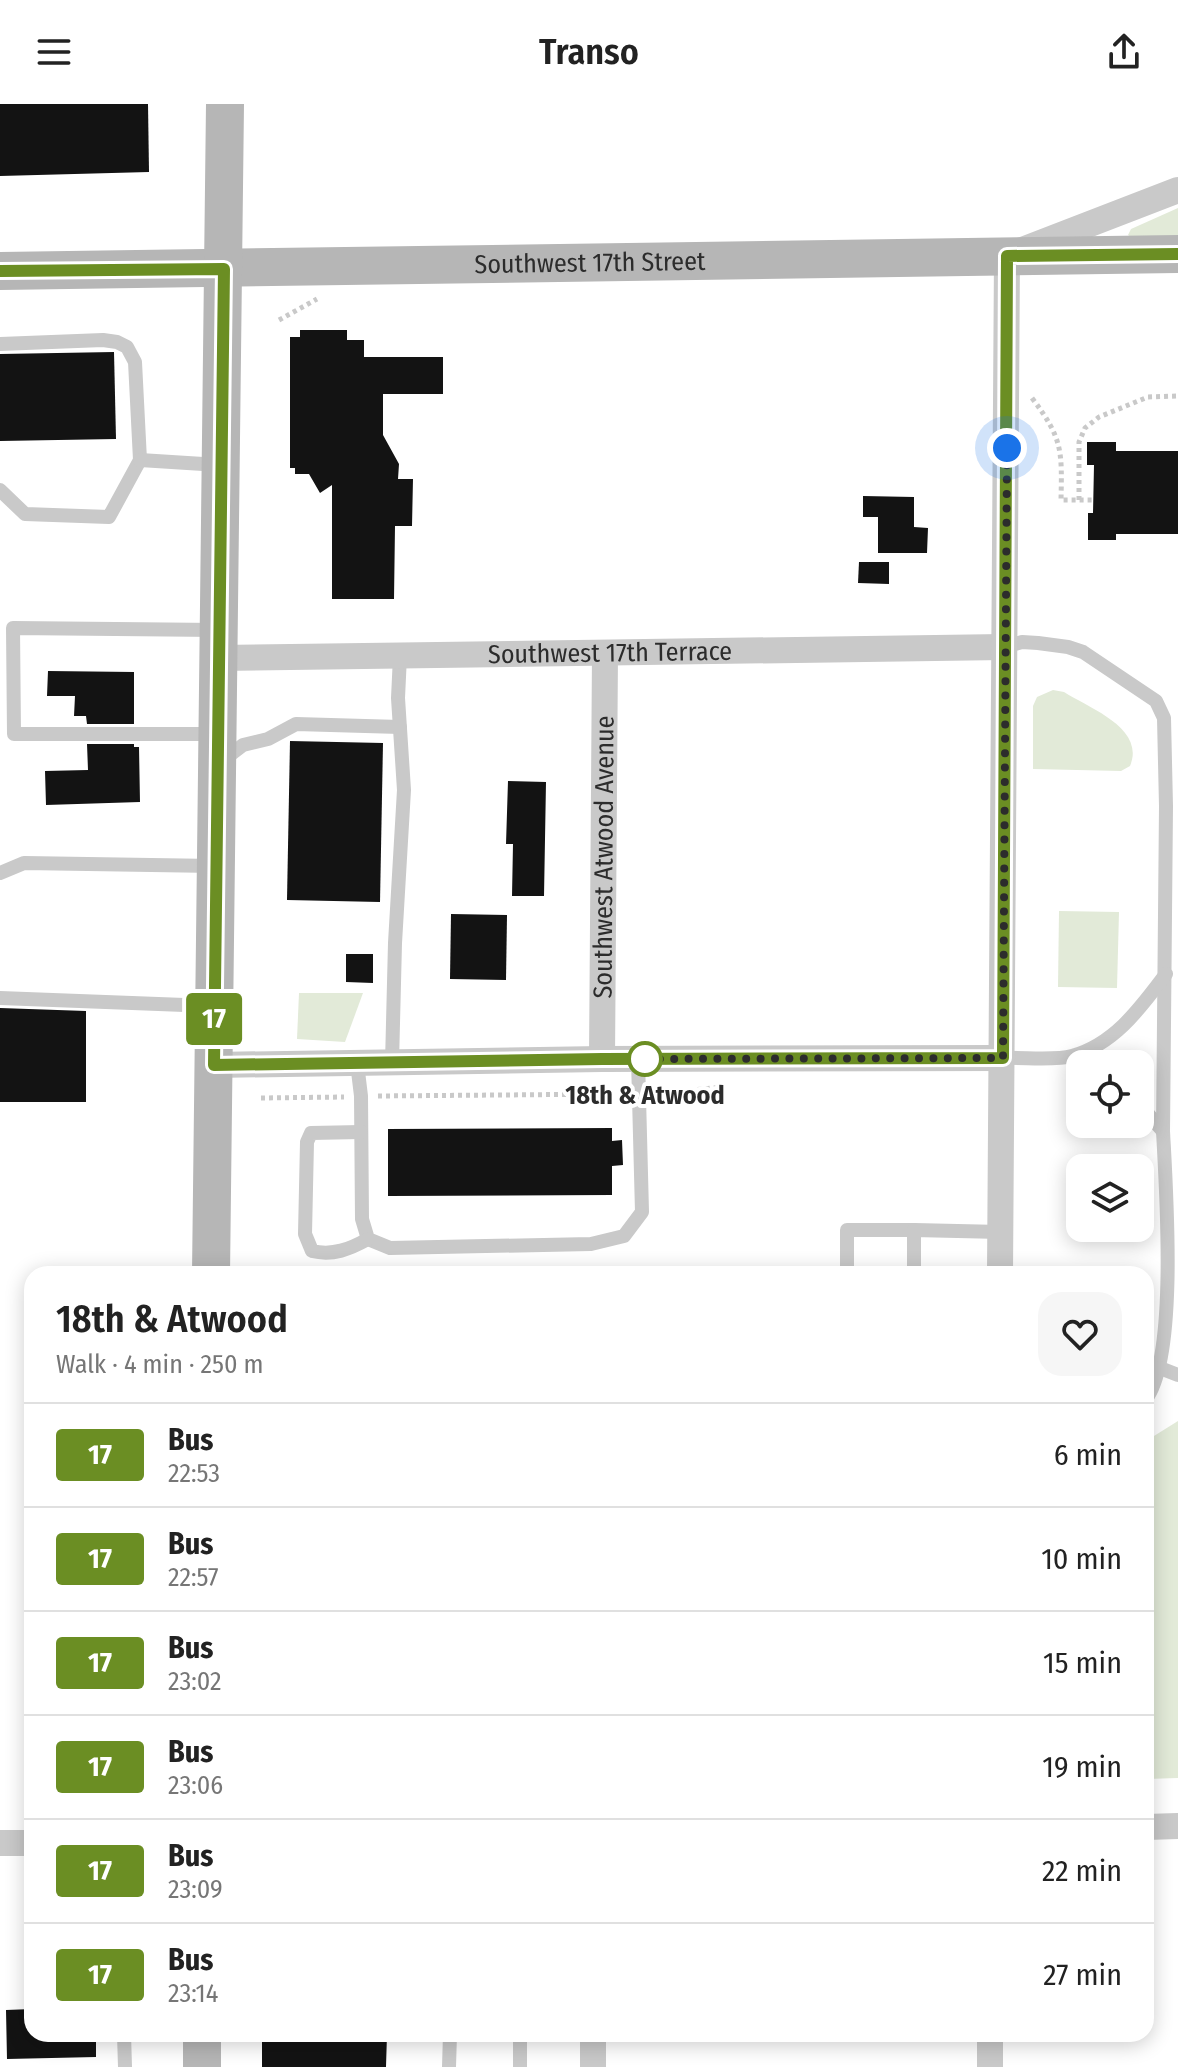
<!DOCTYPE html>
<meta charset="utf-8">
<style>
:root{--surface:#fff;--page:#f6f6f6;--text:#222;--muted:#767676;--line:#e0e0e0}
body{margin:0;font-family:"Fira Sans Condensed",sans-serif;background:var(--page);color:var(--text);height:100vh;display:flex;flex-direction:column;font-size:30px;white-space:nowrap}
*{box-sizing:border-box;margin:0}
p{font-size:26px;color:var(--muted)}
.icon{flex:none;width:44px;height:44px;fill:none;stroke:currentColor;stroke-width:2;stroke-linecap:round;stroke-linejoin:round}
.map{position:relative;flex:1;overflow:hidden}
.sheet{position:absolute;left:24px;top:1162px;width:1130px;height:776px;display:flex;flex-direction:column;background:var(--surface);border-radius:24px;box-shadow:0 4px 20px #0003}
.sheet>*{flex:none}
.badge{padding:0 16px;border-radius:6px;font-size:28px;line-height:52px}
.tools{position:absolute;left:1066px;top:946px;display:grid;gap:16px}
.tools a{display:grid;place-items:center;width:88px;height:88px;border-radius:16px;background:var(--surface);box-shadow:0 4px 20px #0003;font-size:40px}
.you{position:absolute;width:40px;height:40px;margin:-20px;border:6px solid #fff;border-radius:50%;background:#1a73e8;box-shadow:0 0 0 12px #1a73e833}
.map>.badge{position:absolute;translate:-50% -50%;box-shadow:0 0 0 4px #fff}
.round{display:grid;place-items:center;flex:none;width:84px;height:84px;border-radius:24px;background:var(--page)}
.summary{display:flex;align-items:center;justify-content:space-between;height:136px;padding:0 32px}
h1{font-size:38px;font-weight:600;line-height:60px}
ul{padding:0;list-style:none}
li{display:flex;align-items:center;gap:24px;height:104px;padding:0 32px;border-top:2px solid var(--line)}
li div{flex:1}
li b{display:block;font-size:30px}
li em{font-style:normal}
li .badge{min-width:88px;font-weight:700;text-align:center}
header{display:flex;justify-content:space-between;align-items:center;height:104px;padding:0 32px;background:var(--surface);font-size:36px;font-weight:600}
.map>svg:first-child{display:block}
.green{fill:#e2ead8}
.building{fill:#131313}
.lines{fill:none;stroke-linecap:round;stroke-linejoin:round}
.path{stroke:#c9c9c9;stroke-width:5;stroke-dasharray:4 4;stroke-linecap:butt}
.service{stroke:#c9c9c9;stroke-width:14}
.minor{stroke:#c9c9c9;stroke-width:26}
.secondary{stroke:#b6b6b6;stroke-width:38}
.line-casing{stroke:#fff;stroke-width:18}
.line{stroke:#6b8e23;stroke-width:12}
.walk{stroke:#2c2c2c;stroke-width:8;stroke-dasharray:0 14.4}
.stop-dot{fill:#fff;stroke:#6b8e23;stroke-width:4}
.labels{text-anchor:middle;stroke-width:8;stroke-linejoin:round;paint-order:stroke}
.street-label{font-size:26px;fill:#2c2c2c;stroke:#fff}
.stop-label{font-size:26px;font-weight:bold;fill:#2c2c2c;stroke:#fff}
</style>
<header><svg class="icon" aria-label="menu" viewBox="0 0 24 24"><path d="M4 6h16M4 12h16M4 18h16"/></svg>Transo<svg class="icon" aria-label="share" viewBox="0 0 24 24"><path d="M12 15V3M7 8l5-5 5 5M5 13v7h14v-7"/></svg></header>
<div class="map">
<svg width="1178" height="1963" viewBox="0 0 1178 1963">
<rect width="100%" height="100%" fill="#fff"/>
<!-- green -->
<g class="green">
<polygon points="1178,104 1178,133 1132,134 1128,131 1131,125"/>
<path d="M1053 586 1064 588C1089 604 1146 624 1130 662L1121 667 1033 665V602L1037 593Z"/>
<polygon points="1059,807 1119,808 1117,884 1058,883"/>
<polygon points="299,889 363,889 345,938 297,935"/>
<polygon points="1178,1317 1178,1674 1146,1675 1146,1337"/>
</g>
<!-- building -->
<g class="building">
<polygon points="0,0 148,0 149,68 0,72"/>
<polygon points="300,226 347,226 347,236 364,236 364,253 443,253 443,290 383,290 383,331 399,360 398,375 413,375 412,422 395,422 394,495 332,495 332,381 320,389 309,370 295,370 295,364 290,364 290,233 300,233"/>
<polygon points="114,248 116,335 0,337 0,250"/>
<polygon points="1087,338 1116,338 1116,347 1178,347 1178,430 1116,430 1116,436 1088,436 1088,409 1093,409 1094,361 1087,361"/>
<polygon points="863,392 914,393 914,423 928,424 927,449 878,449 878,413 863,413"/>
<polygon points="859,458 889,458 889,480 858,479"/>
<polygon points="48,567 134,568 134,620 87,620 86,612 74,612 75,592 47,592"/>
<polygon points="290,637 383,639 380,798 287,796"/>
<polygon points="87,640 134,640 134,643 139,643 140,698 46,701 45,667 88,666"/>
<polygon points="508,677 546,678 544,792 512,792 513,740 506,740"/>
<polygon points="451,810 507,811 506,876 450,875"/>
<polygon points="346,850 373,850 373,879 346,878"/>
<polygon points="0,904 86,907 86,998 0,998"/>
<polygon points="612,1024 612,1037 622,1036 623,1061 612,1062 612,1091 388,1092 388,1025"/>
<polygon points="32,1905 32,1930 96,1930 96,1953 7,1955 6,1906"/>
<polygon points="262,1930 387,1930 386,1963 262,1963"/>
</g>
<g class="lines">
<!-- path -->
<g class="path">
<polyline points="279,216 317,195"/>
<path d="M1032 294C1063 335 1062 347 1061 396H1094"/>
<polyline points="1079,396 1079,338 1085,324 1099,313 1148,293 1178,292"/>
<polyline points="658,989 724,983"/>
<polyline points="378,992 620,990"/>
<polyline points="261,994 344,993"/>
</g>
<!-- service -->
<g class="service">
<polyline points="0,240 103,236 117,238 127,243 135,258 140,356 109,413 25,410 0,386"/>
<polyline points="140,356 219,361"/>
<path d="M1004 543 1022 538 1038 539 1068 543 1083 548 1156 597 1164 614 1166 702 1163 1027C1166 1085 1178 1252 1146 1295"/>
<polyline points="215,630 14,630 13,524 218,526"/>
<polyline points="222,657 243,641 268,635 296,620 400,623"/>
<polyline points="0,769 24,759 215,762"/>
<polyline points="0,894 211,902"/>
<path d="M1003 954C1023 953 1054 957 1072 952 1115 940 1141 903 1166 870"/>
<polyline points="357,959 361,992 362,1115 368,1135 390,1144 591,1140 624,1132 642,1108 638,955"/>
<polyline points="392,959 395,839 404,686 398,594 400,552"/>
<polyline points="1140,1001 1163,1027"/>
<path d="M361 1028 311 1029 307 1038 305 1130 312 1147C333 1152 350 1145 368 1135"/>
<polyline points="847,1170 847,1126 914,1126"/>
<polyline points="914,1170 914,1126 1001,1128"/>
<polyline points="1160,1264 1178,1271"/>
<polyline points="124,1930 125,1963"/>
<polyline points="449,1963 450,1930"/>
<polyline points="520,1963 520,1930"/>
</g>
<!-- minor -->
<g class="minor">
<path id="s1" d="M218 554 1004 543"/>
<path id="s2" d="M602 955 605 549"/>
<polyline points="214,961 602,955 1003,954"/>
<polyline points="1000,1170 1007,152 1178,86"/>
<polyline points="1146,1723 1178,1722"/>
<polyline points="0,1739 32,1739"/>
<polyline points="593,1963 593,1930"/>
<polyline points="990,1963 990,1930"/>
</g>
<!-- secondary -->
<g class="secondary">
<path id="s3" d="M0 167 1178 150"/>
<polyline points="211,1170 225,0"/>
<polyline points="202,1963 202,1930"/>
</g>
</g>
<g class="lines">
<!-- line casing -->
<g class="line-casing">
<polyline id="line" points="0,167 224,165 214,961 602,955 1003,954 1007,152 1178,150"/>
</g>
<!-- line -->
<use href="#line" class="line"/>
<!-- walk -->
<polyline class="walk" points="645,955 638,955 1003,954 1007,344"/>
</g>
<!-- markers -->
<circle class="stop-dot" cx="645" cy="955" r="16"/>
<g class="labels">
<!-- street labels -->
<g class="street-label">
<text dy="9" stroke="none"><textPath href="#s3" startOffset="590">Southwest 17th Street</textPath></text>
<text dy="9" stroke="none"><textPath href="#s1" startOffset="392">Southwest 17th Terrace</textPath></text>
<text dy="9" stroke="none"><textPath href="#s2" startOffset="202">Southwest Atwood Avenue</textPath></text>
</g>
<!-- stop labels -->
<g class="stop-label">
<text x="645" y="1000">18th &amp; Atwood</text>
</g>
</g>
</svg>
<div class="tools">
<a><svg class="icon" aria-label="locate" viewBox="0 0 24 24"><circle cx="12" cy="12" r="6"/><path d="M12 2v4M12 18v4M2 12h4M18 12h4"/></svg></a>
<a><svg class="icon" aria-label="layers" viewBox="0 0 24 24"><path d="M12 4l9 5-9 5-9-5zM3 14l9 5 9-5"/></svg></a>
</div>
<div class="you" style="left:1007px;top:344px"></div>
<b class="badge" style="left:214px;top:915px;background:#6b8e23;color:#fff">17</b>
<section class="sheet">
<div class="summary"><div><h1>18th &amp; Atwood</h1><p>Walk · 4 min · 250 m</p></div><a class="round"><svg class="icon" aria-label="heart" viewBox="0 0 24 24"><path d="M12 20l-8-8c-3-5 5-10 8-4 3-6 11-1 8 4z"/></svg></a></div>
<ul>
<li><span class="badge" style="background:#6b8e23;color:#fff">17</span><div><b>Bus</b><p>22:53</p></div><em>6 min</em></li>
<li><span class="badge" style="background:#6b8e23;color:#fff">17</span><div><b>Bus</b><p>22:57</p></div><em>10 min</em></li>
<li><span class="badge" style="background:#6b8e23;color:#fff">17</span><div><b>Bus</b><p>23:02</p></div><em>15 min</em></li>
<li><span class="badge" style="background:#6b8e23;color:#fff">17</span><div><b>Bus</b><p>23:06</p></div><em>19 min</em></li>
<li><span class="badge" style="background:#6b8e23;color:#fff">17</span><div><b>Bus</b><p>23:09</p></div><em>22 min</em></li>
<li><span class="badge" style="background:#6b8e23;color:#fff">17</span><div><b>Bus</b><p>23:14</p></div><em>27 min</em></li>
</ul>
</section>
</div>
